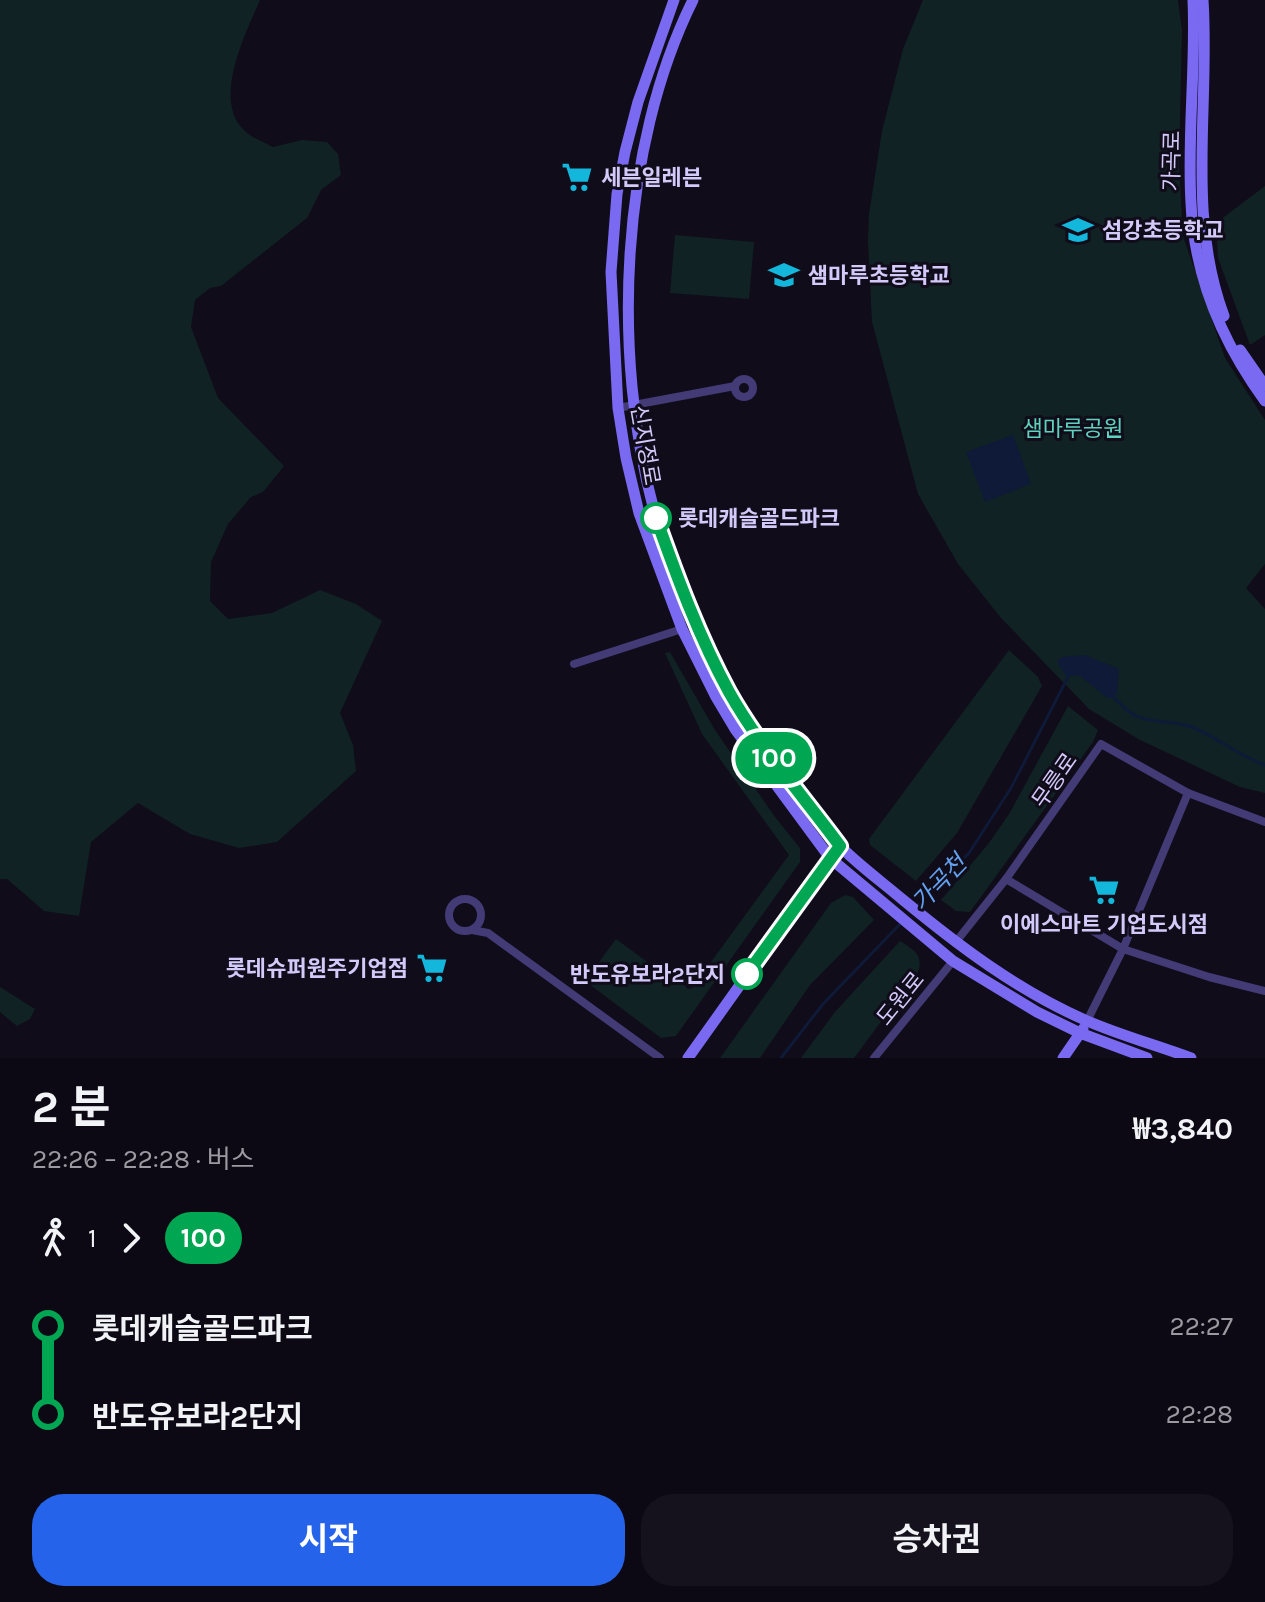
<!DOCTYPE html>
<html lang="ko">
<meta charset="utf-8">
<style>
:root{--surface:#0c0914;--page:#15121d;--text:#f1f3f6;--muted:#9a9aa0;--accent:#2563eb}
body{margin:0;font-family:Karla,"Noto Sans KR",sans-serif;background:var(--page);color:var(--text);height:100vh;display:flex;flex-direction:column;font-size:30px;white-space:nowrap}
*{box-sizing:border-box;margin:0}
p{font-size:26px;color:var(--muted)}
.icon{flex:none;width:44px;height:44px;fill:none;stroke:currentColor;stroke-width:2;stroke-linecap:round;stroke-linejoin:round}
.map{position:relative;height:1058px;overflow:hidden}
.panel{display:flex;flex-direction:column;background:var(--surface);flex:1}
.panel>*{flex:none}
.badge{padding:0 16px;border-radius:26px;font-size:28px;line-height:52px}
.map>.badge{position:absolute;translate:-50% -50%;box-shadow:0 0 0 4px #fff}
.legs{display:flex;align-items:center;gap:12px;height:88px;padding:0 32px;font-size:26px}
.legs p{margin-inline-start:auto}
.head{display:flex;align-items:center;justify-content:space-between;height:136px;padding:0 32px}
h1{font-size:44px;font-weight:700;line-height:60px}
.cta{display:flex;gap:16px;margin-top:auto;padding:16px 32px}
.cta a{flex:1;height:92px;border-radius:32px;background:var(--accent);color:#fff;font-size:32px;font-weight:700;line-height:92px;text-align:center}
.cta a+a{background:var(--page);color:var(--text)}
ul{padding:0 32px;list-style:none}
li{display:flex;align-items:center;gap:28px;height:88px;font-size:30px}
li i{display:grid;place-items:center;width:12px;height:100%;margin:0 10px;background:currentColor}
li i::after{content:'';width:20px;height:20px;margin:-10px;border:6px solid;border-radius:50%;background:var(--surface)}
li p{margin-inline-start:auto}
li:first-child i{background:linear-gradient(#0000 50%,currentColor 0)}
li:last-child i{background:linear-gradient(currentColor 50%,#0000 0)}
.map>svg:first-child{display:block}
.green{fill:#102223}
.water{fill:#0e1a37}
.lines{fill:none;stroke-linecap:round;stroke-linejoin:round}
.stream{stroke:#0e1a37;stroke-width:3}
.street{stroke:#423b75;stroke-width:8}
.secondary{stroke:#796af1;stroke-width:11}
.line-1-casing{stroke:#fff;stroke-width:18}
.line-1{stroke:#00a651;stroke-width:12}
.stop-1-dot{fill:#fff;stroke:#00a651;stroke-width:4}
.labels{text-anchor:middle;stroke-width:6;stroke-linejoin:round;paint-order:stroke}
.street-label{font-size:22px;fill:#d4cafa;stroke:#100c1a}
.poi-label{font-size:22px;font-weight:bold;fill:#d4cafa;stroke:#100c1a;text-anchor:start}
.park-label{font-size:22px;fill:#5ed2bf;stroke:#100c1a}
.stop-label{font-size:22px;font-weight:bold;fill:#d4cafa;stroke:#100c1a;text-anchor:start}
.water-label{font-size:24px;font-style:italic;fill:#62a2f1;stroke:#100c1a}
</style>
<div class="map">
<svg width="1265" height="1058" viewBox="0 0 1265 1058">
<rect width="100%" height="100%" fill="#100c1a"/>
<!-- green -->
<g class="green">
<path d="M0 0H260C246 33 211 101 245 131 252 138 264 142 273 147L302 140 327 142 338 154 341 175 321 190 307 218 221 286 210 288 195 300 191 327 218 398 284 466 263 492 251 497 228 524 211 562 210 601 228 619 272 613 320 590 356 604 382 621 340 713 353 745 356 771 277 842 239 848 190 834 138 803 91 842 79 916 44 911 7 879H0Z"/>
<polygon points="923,0 1178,0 1182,31 1179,165 1183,236 1225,358 1265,420 1265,564 1246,588 1265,609 1265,793 1240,787 1138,739 1089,709 1001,618 958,564 918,494 872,322 868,241 869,214 882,131 903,49"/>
<polygon points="1265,186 1265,335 1250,345 1218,258 1216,223"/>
<polygon points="675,235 754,242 749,299 670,293"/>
<polygon points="1009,650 1038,677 1042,686 957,833 916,881 870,845 869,839"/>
<polygon points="670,652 715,730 775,817 800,848 800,862 676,1036 661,1038 585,981 616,939 676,983 681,982 688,989 692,988 789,855 702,734 665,653"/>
<polygon points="1068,706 1098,730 1093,742 970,912 956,911 941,900 989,843 1009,814"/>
<polygon points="845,895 853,897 874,920 810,985 760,1058 720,1058 831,903"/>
<path d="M900 941C914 950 924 955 918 972L854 1058H801L835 1012Z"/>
<polygon points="0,987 35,1009 30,1019 17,1026 0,1012"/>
</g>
<!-- water -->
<g class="water">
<polygon points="1013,435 1031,484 985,502 966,452"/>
<polygon points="1085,655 1119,669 1117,693 1114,697 1107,698 1080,676 1065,675 1057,661 1062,657"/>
</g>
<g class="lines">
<!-- stream -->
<g class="stream">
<path d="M1112 695C1119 702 1127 712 1136 716 1153 724 1174 720 1192 727 1218 738 1239 756 1265 765"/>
<polyline points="917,906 969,853 1011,788 1070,673"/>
<polyline points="781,1058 823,1004 901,923"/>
</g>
<!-- street -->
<g class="street">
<circle cx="744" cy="388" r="9"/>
<polyline points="618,408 735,386"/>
<polyline points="574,664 682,629"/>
<polyline points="1006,879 1123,949 1209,977 1265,991"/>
<circle cx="465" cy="915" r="16"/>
<polyline points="472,930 488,933 660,1058"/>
<polyline points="955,943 1006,879 1101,744 1188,793 1265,822"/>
<polyline points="1087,1021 1123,949 1188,793"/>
<polyline points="874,1058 953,961"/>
</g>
<!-- secondary -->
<g class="secondary">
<polyline points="674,0 638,102 625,152 617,194 611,272 618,408 626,458 639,513 682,629 716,697 735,729 830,858 953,961 1037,1012 1080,1033 1147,1058"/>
<path d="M693 0C620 147 611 356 655 514 682 610 730 699 789 779 806 801 822 828 842 848 860 866 882 882 902 899 959 946 1017 990 1085 1020 1119 1035 1156 1045 1191 1058"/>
<path d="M1193 0C1196 67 1187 135 1191 203 1194 276 1222 342 1265 401"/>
<path d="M1203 0C1210 106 1186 214 1224 316"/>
<polyline points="1240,350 1265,386"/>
<polyline points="688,1058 834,853"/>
<polyline points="1063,1058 1083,1029"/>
</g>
</g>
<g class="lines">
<!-- line-1 casing -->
<g class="line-1-casing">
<path id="line-1" d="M656 518C677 577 699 637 729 692 760 747 803 796 840 846L747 974"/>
</g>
<!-- line-1 -->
<use href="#line-1" class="line-1"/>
</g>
<!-- icons -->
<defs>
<g id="supermarket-bare" transform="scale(2.4)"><path d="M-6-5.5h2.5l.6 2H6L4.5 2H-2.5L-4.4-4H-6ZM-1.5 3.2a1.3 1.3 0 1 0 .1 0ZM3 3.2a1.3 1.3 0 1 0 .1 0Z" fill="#14b7dc" stroke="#100c1a" stroke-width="2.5" paint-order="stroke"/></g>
<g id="school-bare" transform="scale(2.4)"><path d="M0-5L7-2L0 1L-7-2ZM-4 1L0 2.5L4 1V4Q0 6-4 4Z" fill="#14b7dc" stroke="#100c1a" stroke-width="2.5" paint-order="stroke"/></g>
</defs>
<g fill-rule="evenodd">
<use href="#supermarket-bare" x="577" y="177"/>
<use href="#school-bare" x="1078" y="230"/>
<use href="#school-bare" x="784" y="275"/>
<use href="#supermarket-bare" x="1104" y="890"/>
<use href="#supermarket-bare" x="432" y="968"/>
</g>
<!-- markers -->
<g class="stop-1-dot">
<circle cx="656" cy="518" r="14"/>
<circle cx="747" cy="974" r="14"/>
</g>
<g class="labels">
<!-- street labels -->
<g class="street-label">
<text transform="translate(1171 161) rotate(-89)" y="8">가곡로</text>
<text transform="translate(646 445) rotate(80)" y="8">신지정로</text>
<text transform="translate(1054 780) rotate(-55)" y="8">무릉로</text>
<text transform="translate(900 998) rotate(-51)" y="8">도원로</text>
</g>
<!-- poi labels -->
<g class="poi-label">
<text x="601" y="185">세븐일레븐</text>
<text x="1102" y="238">섬강초등학교</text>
<text x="808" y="283">샘마루초등학교</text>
<text x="1104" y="932" text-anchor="middle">이에스마트 기업도시점</text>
<text x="408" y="976" text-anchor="end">롯데슈퍼원주기업점</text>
</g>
<!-- park labels -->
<g class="park-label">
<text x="1073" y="436">샘마루공원</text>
</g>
<!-- stop labels -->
<g class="stop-label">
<text x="678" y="526">롯데캐슬골드파크</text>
<text x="725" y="982" text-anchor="end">반도유보라2단지</text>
</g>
<!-- water labels -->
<g class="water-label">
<text transform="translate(939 883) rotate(-46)" y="8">가곡천</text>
</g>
</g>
</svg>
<b class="badge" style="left:774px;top:758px;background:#00a651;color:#fff">100</b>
</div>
<section class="panel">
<div class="head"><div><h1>2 분</h1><p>22:26 – 22:28 · 버스</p></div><b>₩3,840</b></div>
<div class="legs"><svg class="icon" aria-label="walk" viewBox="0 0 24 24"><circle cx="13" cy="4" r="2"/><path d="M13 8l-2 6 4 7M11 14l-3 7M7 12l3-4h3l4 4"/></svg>1<svg class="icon" aria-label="forward" viewBox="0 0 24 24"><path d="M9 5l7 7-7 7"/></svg><b class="badge" style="background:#00a651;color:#fff">100</b></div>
<ul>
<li><i style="color:#00a651"></i><b>롯데캐슬골드파크</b><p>22:27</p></li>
<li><i style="color:#00a651"></i><b>반도유보라2단지</b><p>22:28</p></li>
</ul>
<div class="cta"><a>시작</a><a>승차권</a></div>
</section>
